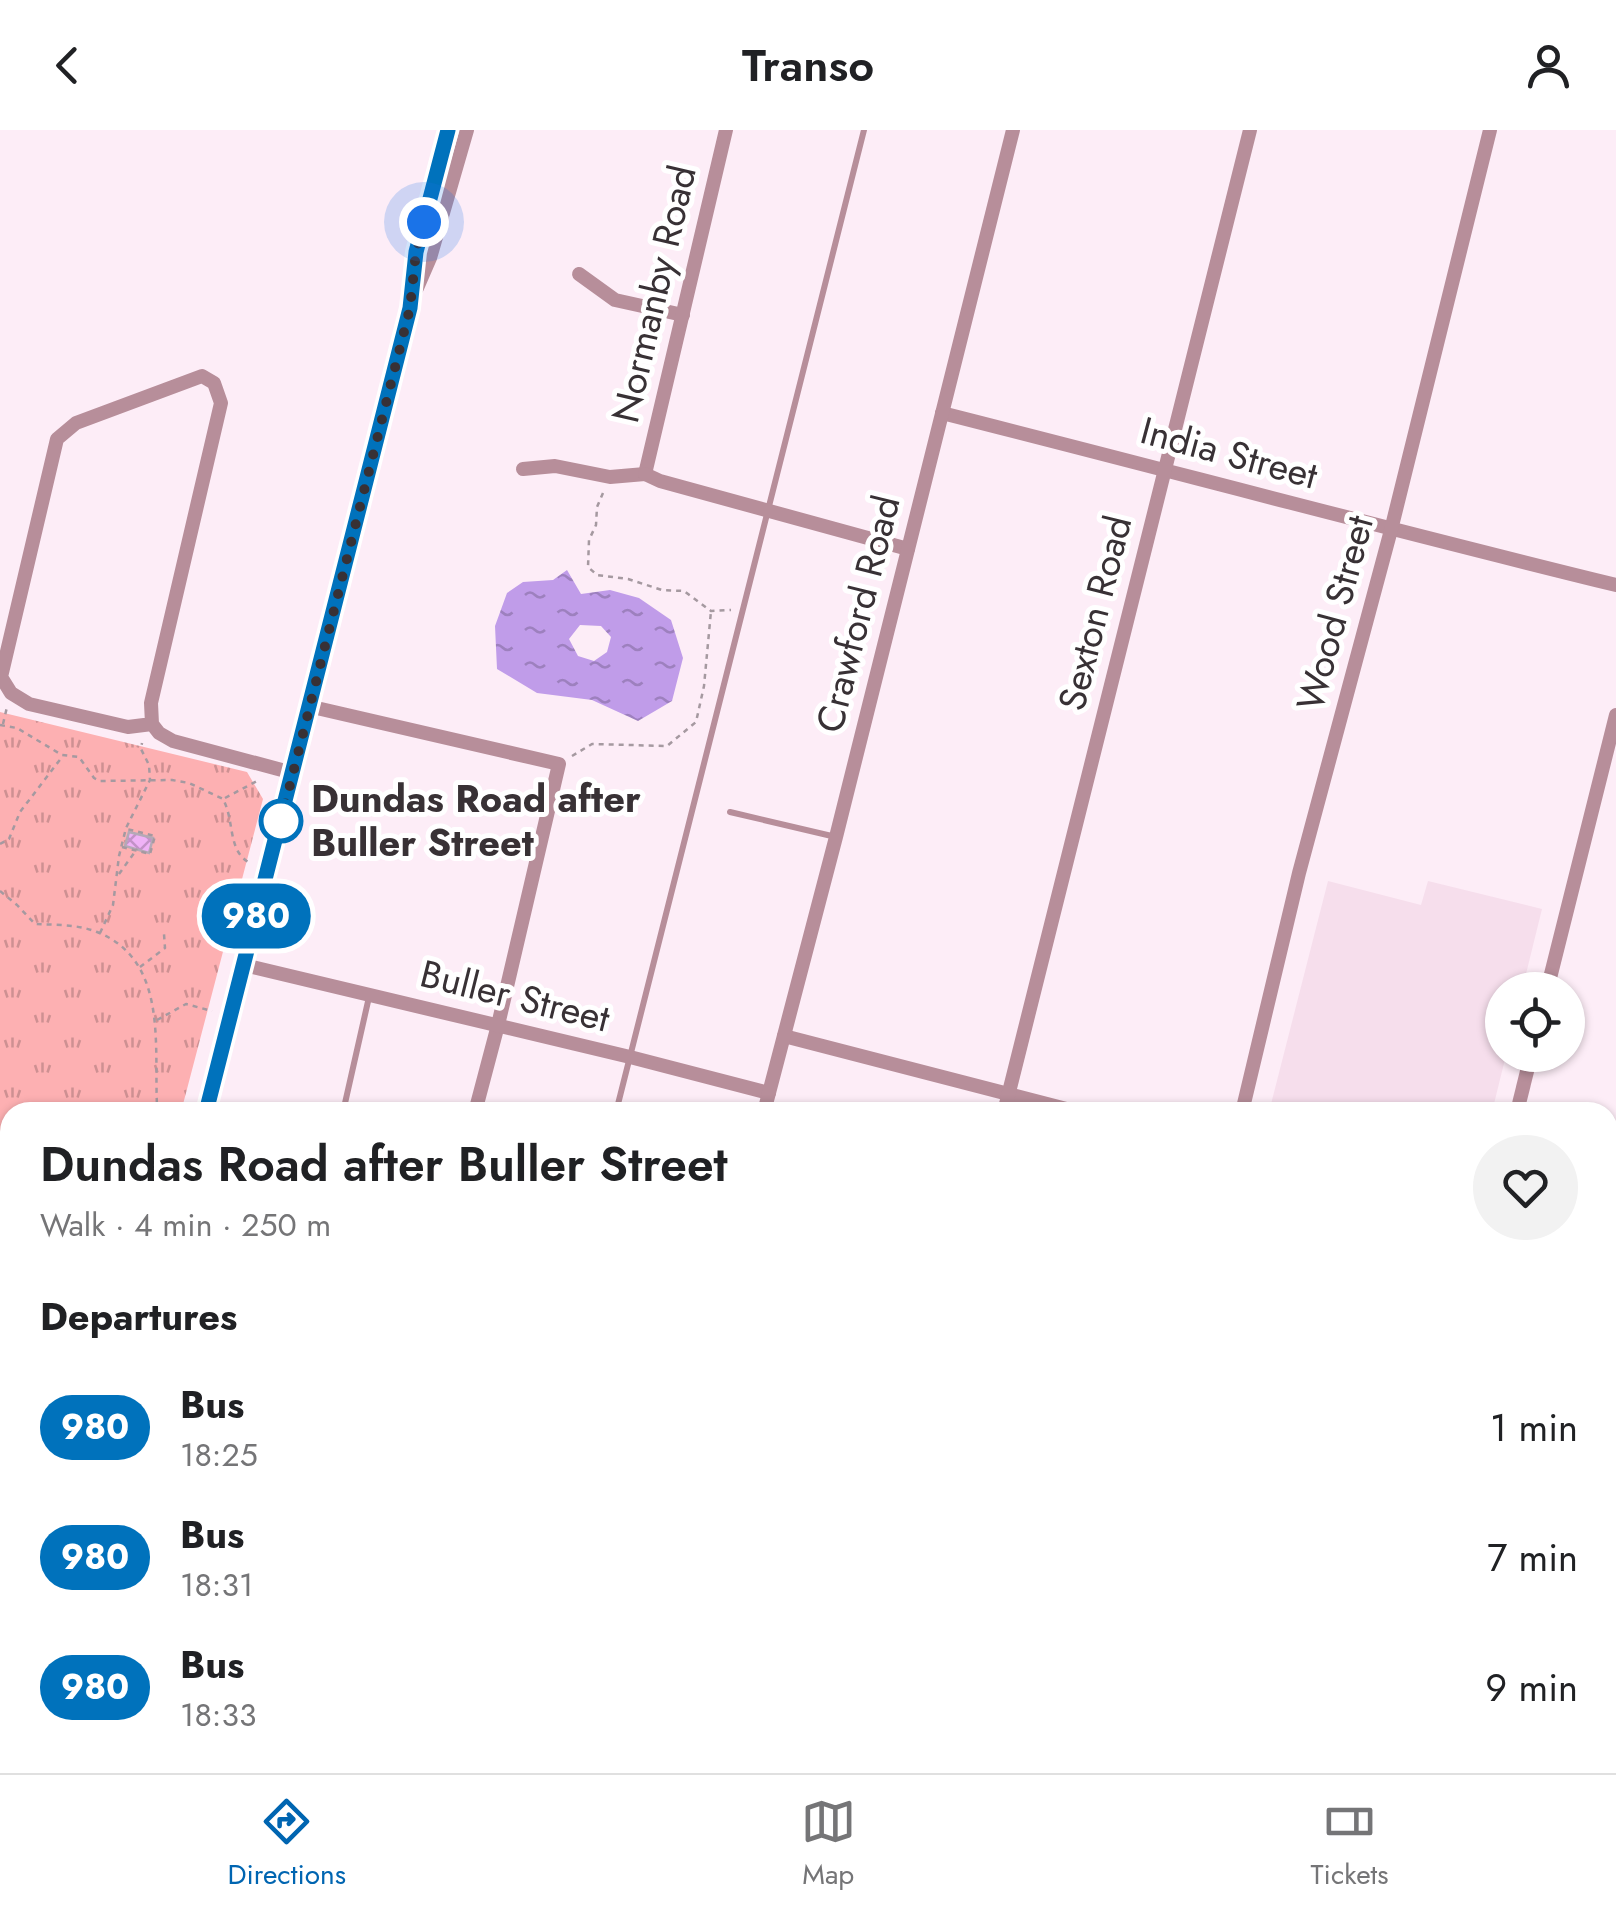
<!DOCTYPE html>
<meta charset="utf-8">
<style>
:root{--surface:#fff;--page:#f2f2f2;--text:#202124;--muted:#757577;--line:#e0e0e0;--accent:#0065b1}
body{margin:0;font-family:Jost,sans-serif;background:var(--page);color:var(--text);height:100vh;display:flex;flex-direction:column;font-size:38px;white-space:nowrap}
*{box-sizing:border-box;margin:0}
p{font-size:32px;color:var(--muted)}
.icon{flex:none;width:55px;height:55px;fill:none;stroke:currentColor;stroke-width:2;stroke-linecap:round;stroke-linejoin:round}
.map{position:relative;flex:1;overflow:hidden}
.side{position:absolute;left:0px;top:972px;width:1618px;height:672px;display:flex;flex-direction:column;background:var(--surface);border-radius:30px 30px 0 0;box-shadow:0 2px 8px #0004}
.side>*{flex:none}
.badge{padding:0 20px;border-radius:32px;font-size:35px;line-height:65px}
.controls{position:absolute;left:1485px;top:842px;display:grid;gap:20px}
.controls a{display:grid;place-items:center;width:100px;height:100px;border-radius:50%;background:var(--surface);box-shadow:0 2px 8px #0004;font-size:50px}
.you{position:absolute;width:50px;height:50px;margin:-25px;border:8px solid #fff;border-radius:50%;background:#1a73e8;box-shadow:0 0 0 15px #1a73e833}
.map>.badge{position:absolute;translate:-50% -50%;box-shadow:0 0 0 5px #fff}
h2{padding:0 40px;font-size:38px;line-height:90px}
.round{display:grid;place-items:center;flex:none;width:105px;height:105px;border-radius:52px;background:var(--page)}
.head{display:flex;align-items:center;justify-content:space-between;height:170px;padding:0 40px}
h1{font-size:48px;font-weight:600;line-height:75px}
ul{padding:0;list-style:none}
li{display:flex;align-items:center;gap:30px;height:130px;padding:0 40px}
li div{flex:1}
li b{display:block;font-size:38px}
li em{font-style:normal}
li .badge{min-width:110px;font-weight:700;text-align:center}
header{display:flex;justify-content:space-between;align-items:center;height:130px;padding:0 40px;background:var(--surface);font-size:45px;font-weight:600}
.tab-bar{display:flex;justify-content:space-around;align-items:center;height:140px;border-top:2px solid var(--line);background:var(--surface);font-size:28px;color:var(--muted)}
.tab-bar a{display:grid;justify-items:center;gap:5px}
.tab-bar .current{color:var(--accent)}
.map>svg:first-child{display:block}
.built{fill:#f6deec}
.park{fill:url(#park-tufts)}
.water{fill:url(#water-ripples);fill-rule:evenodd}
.building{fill:url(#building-cross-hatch);stroke:#b5a9b6;stroke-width:2.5}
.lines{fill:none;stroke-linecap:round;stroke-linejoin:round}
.path{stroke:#a599a0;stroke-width:2.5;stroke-dasharray:5 5;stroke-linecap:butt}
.service{stroke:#b78e9a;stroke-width:6}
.minor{stroke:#b78e9a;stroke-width:14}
.line-casing{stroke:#fff;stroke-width:22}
.line{stroke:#0072bc;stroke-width:15}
.walk{stroke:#383135;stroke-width:10;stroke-dasharray:0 18}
.stop-dot{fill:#fff;stroke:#0072bc;stroke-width:5}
.labels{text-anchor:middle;stroke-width:10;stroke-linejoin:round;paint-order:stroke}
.street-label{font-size:38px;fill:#383135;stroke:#fff}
.stop-label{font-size:38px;font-weight:bold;fill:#383135;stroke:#fff;text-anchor:start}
</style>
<header><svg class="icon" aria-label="back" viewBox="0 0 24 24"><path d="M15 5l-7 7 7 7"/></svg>Transo<svg class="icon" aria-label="person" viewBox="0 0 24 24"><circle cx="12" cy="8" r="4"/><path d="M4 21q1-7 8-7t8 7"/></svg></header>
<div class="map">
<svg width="1616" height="1643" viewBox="0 0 1616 1643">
<defs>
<pattern id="park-tufts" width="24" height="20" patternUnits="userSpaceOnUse" patternTransform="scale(2.5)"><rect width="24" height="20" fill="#fdb0b2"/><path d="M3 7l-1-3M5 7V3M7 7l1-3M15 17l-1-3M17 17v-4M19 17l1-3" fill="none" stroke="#ce9092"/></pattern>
<pattern id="water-ripples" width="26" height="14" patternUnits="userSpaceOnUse" patternTransform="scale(2.5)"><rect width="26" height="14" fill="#c09ce9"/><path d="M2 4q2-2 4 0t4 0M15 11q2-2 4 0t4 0" fill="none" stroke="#9d80be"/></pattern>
<pattern id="building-cross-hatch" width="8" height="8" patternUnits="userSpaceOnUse" patternTransform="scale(2.5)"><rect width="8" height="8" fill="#efb2f6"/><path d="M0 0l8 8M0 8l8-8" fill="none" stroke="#c391c8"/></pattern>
</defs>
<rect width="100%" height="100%" fill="#fdedf7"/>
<!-- built -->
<polygon class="built" points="1328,751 1421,775 1428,751 1542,779 1522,860 1502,860 1502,925 1506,925 1492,982 1269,982"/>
<!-- park -->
<g class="park">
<polygon points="0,582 247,642 263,669 181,982 10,982 10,1098 0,1096"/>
<polygon points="0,1149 10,1152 10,1230 0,1227"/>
<polygon points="1608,1556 1616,1558 1616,1643 1349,1643 1351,1635 1608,1635"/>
</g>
<!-- water -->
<path class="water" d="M567 440 581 464 610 460 639 468 671 490 683 528 672 571 638 591 592 570 537 563 497 539 495 496 507 463 523 452 553 450ZM580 495 601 496 611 507 607 522 594 531 578 526 569 509Z"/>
<!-- building -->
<polygon class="building" points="129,702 153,708 149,723 125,716"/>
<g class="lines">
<!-- path -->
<g class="path">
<polyline points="603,363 597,377 596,395 589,410 588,437 597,445 628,449 662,460 684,461 711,481 731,480"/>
<polyline points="3,594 7,577"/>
<path d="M0 595 17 598 62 625 79 627 94 648 100 651 172 650 189 653 223 669C235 691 227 721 250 733"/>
<polyline points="572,626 592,614 667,616 696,592 704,556 711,481"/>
<polyline points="225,668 257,651"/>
<polyline points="0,714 9,709 20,682 62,627"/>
<polyline points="122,717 150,724 155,706 127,699"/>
<polyline points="119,744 137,719"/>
<path d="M0 761 17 775 35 794C55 795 77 794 97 802 168 830 154 914 157 976L155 982"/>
<polyline points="100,803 113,775 119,726 126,698 150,650 149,635 141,619 142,613"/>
<polyline points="140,837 165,818 164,804"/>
<polyline points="157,890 186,874 212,881"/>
<polyline points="0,1017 10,1021"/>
<polyline points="0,1070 10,1065"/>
</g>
<!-- service -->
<g class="service">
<polyline points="730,682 836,707"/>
<polyline points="343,982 369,867"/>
<polyline points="616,982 864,0"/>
<polyline points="163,1643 165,1635"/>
<polyline points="450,1643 452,1635"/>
</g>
<!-- minor -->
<g class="minor">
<polyline points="579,144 615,170 683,185"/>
<polyline points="417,158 430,128 467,0"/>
<path d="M942 283C1167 340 1391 400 1616 455"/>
<polyline points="523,339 555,336 610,347 645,344"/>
<polyline points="645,344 726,0"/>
<polyline points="645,344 660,351 908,419"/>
<polyline points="308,576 559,634 498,895 475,982"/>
<polyline points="152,594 151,573 221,273 214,253 202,246 76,293 57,309 1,547 11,563 29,574 128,597 152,594 159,603 173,611 293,643"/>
<polyline points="244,835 630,927 769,963"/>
<polyline points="1547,860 1616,585"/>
<polyline points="784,906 1078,982"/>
<polyline points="206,982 409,178 416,122 448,0"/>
<polyline points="764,982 836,707 1013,0"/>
<polyline points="1004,982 1250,0"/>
<polyline points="1242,982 1299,743 1391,400 1490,0"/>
<polyline points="1517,982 1531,925"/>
<polyline points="0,1132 10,1134"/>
<polyline points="1608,1329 1616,1330"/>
<polyline points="24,1643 26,1635"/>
<polyline points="313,1643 314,1635"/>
<polyline points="595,1643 597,1635"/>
<polyline points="839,1643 841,1635"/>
<polyline points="1077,1643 1079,1635"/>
<polyline points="1349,1643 1351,1635"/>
</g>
</g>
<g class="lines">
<!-- line casing -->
<g class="line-casing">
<polyline id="line" points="206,982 410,178 416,122 448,0"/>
</g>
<!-- line -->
<use href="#line" class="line"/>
<!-- walk -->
<polyline class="walk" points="281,691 410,178 416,122 424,92"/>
</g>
<!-- markers -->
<circle class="stop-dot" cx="281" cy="691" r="20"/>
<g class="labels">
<!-- street labels -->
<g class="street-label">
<text transform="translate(654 164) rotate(-77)" y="13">Normanby Road</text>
<text transform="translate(1229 323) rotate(15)" y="13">India Street</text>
<text transform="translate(1095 483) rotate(-76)" y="13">Sexton Road</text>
<text transform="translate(1335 483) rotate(-75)" y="13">Wood Street</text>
<text transform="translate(858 484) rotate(-76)" y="13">Crawford Road</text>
<text transform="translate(515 866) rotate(14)" y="13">Buller Street</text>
</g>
<!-- stop labels -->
<g class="stop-label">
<text x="311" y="682">Dundas Road after<tspan x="311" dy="44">Buller Street</tspan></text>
</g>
</g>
</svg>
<div class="controls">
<a><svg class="icon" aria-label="locate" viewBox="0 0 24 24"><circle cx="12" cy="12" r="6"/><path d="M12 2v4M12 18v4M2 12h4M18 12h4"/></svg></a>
</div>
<div class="you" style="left:424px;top:92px"></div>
<b class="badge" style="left:256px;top:786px;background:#0072bc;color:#fff">980</b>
<section class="side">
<div class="head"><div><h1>Dundas Road after Buller Street</h1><p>Walk · 4 min · 250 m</p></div><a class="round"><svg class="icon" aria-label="heart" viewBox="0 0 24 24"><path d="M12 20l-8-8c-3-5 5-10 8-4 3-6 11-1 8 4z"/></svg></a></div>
<h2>Departures</h2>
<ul>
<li><span class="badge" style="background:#0072bc;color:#fff">980</span><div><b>Bus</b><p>18:25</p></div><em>1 min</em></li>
<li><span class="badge" style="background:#0072bc;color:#fff">980</span><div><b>Bus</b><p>18:31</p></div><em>7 min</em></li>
<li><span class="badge" style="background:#0072bc;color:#fff">980</span><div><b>Bus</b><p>18:33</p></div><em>9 min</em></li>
</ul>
</section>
</div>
<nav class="tab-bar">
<a class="current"><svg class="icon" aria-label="directions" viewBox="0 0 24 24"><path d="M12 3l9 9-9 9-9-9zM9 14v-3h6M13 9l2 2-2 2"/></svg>Directions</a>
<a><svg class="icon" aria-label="map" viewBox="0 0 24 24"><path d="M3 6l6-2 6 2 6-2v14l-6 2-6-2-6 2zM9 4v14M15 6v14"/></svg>Map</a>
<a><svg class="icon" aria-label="tickets" viewBox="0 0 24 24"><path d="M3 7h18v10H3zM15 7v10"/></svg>Tickets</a>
</nav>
